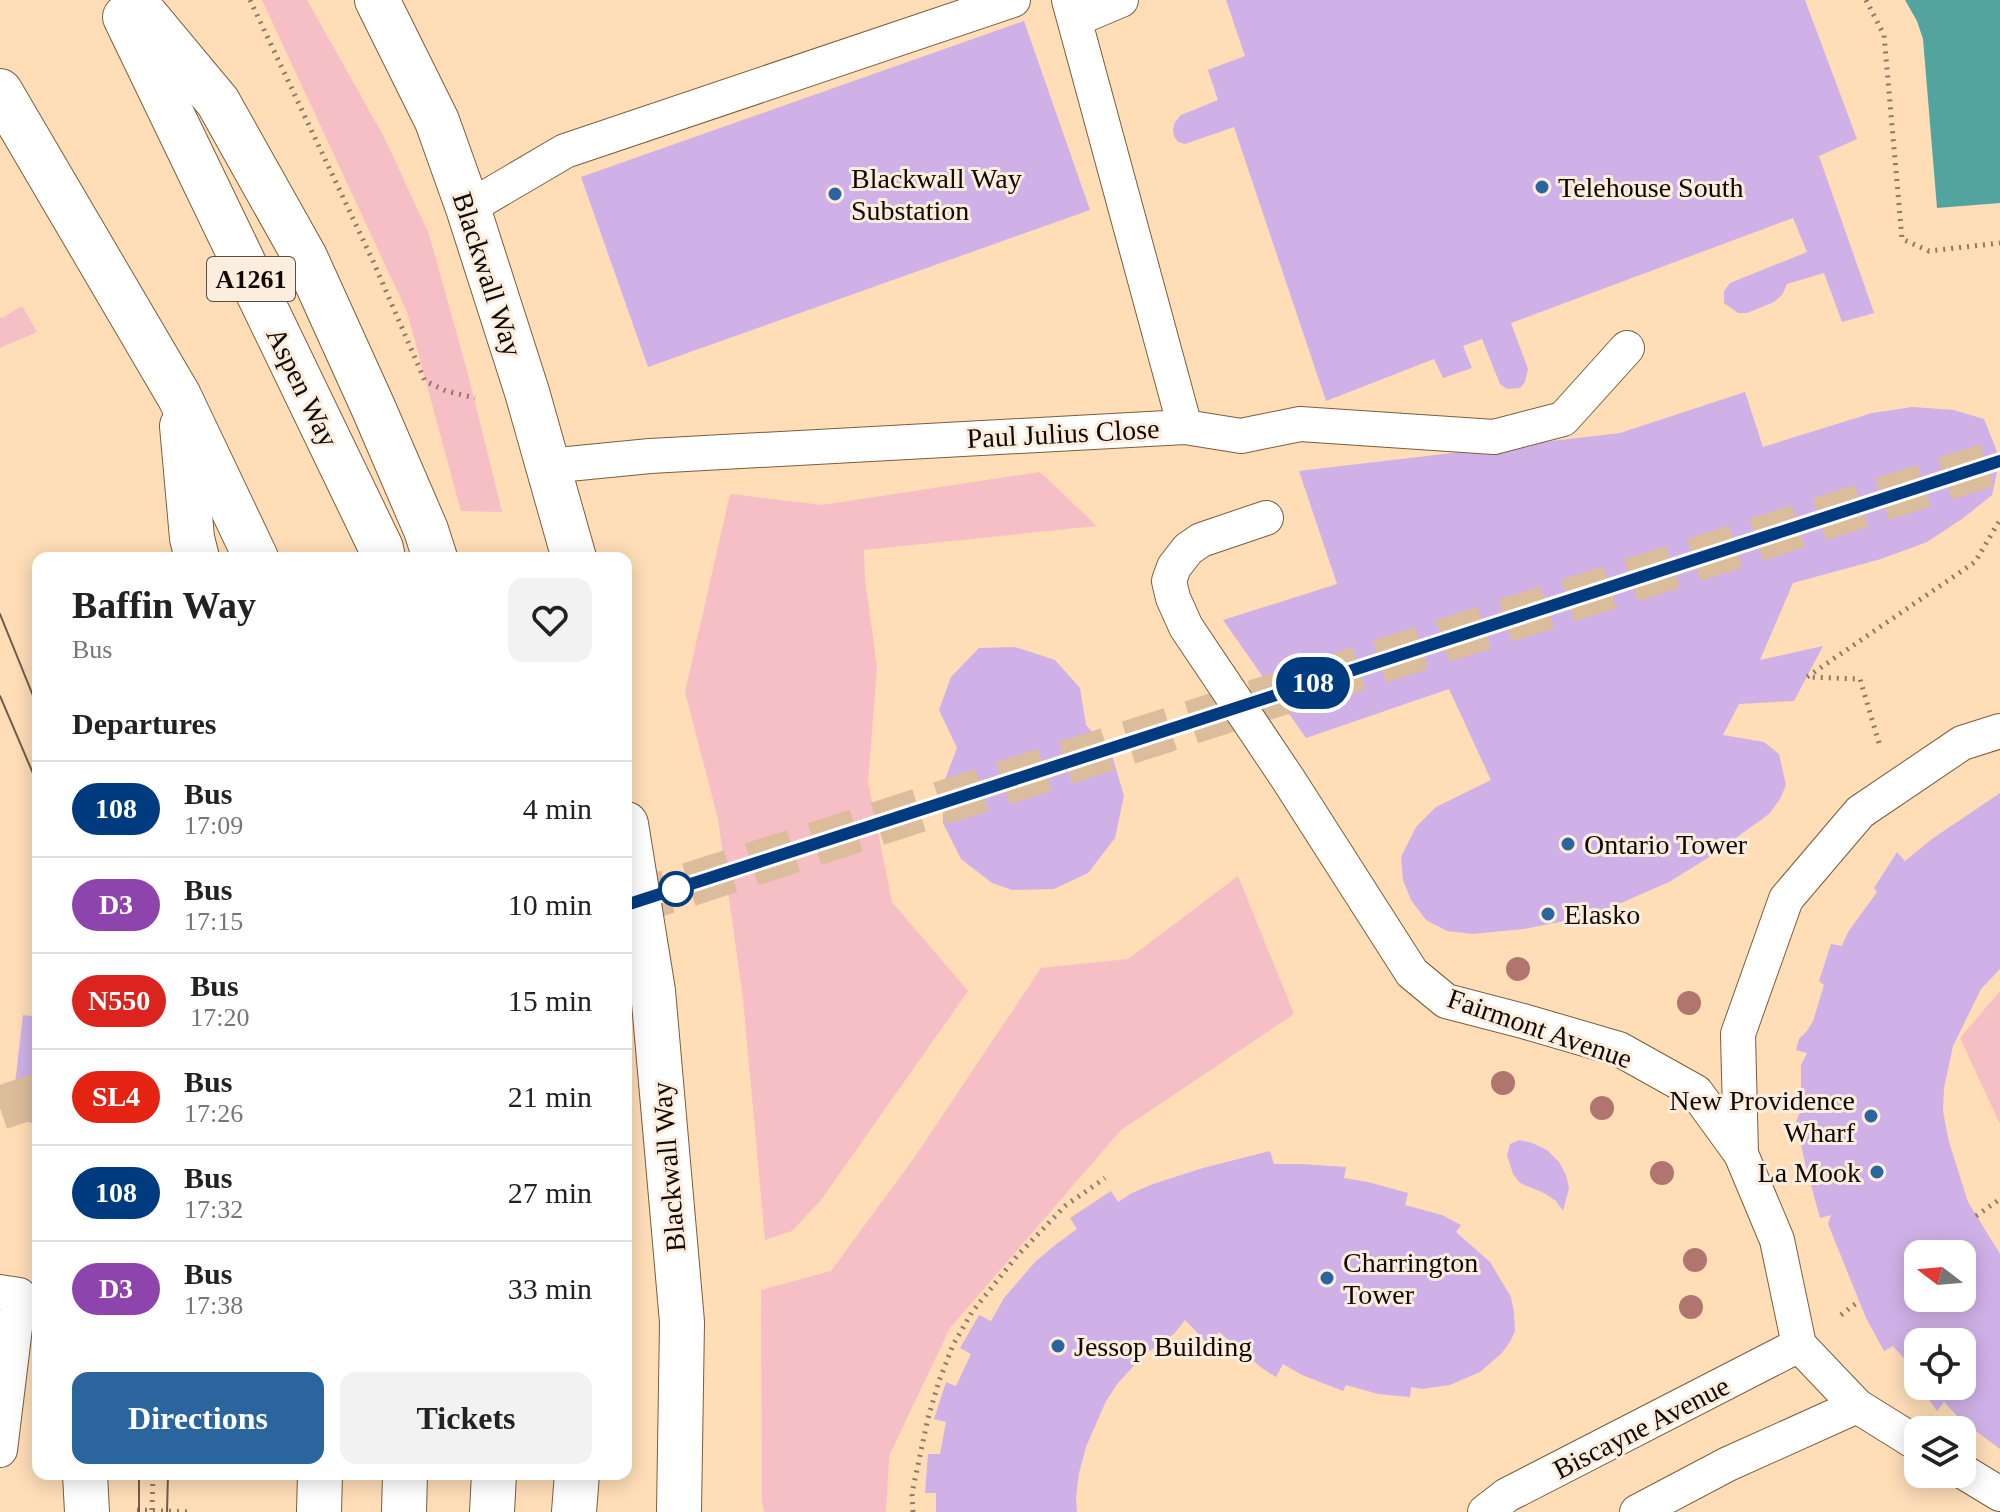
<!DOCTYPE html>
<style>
:root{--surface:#fff;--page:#f2f2f2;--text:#222;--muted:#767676;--line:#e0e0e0;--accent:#2a659d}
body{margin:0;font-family:"Times New Roman",serif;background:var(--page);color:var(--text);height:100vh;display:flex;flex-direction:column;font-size:30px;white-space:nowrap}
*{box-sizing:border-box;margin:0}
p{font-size:26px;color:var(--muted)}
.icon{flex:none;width:44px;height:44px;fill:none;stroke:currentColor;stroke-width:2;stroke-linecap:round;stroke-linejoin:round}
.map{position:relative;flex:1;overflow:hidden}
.drawer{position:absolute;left:32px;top:552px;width:600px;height:928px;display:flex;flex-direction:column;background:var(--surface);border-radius:16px;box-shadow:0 4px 20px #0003}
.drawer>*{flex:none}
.badge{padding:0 16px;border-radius:26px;font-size:28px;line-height:52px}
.needle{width:52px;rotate:286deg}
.tools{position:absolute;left:1904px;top:1240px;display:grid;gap:16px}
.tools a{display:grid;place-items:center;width:72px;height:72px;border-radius:16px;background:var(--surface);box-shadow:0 4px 20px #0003;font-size:40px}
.map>.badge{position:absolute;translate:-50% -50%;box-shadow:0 0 0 4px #fff}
h2{padding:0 40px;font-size:30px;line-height:72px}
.round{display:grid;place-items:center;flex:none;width:84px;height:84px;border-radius:16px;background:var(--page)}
.headline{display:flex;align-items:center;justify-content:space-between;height:136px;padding:0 40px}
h1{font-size:38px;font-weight:800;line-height:60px}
.cta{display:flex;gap:16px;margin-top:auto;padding:16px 40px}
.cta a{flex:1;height:92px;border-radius:16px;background:var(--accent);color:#fff;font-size:32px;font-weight:800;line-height:92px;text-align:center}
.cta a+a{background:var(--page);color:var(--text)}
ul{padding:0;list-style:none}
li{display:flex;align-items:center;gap:24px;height:96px;padding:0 40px;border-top:2px solid var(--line)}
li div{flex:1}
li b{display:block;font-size:30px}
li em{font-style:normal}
li .badge{min-width:88px;font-weight:700;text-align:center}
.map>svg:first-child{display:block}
.green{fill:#f6bfc6}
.water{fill:#53a49f}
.building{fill:#cfb1e7;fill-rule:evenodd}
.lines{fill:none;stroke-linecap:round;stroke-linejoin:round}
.trunk-tunnel{stroke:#dbbd9c;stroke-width:44;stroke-dasharray:44 22;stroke-linecap:butt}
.service-casing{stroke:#7b5e3c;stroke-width:36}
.minor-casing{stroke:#7b5e3c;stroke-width:46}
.trunk-casing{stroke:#7b5e3c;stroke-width:46}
.path{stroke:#907961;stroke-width:5;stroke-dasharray:2 6;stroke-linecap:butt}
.service{stroke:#fff;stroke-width:34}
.minor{stroke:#fff;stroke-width:44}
.trunk{stroke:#fff;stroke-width:44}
.tram{stroke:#715d49;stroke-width:2}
.tree{fill:#af756e}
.line-casing{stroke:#fff;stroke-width:18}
.line{stroke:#003b80;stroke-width:12}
.poi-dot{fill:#2a659d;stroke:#fbeedf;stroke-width:3}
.stop-dot{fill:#fff;stroke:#003b80;stroke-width:4}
.labels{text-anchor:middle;stroke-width:6;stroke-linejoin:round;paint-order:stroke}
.shield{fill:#fbeedf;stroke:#594d43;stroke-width:2}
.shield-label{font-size:26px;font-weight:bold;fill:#130800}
.poi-label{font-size:28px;fill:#130800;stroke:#fbeedf;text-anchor:start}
.street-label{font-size:28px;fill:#130800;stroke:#fbeedf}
</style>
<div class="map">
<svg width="2000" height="1512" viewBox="0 0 2000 1512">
<rect width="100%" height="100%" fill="#feddb7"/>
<!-- green -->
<g class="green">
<polygon points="262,0 307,0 384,137 429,234 469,378 502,512 461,511 407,312"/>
<polygon points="22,306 37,332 0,348 0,317 2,318"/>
<polygon points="1040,472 1097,526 864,550 865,579 877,667 868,782 892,902 968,991 821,1200 792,1231 765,1240 743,999 718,819 685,692 730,494 822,505"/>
<polygon points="1238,876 1294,1014 1121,1130 950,1328 889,1456 886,1512 764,1512 762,1502 761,1290 831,1271 914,1158 1041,968 1128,959"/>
<polygon points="2000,991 2000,1124 1960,1038"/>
</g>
<!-- water -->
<polygon class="water" points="1905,0 2000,0 2000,203 1937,208 1923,39 1917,21"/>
<!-- building -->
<g class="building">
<polygon points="1226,0 1805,0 1857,139 1819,156 1874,313 1842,322 1824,273 1787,284 1782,295 1774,302 1747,313 1738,313 1724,303 1724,291 1730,283 1807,252 1793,218 1511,323 1528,369 1525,382 1520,388 1507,389 1500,384 1482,339 1463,346 1472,368 1443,378 1434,359 1326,401 1234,127 1185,144 1178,142 1174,136 1173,130 1175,122 1181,115 1218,100 1208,70 1245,56"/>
<polygon points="1024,21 1090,210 648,367 581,177"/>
<polygon points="1745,392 1763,447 1872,413 1912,407 1954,410 1984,419 2000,459 1992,495 1962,519 1927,542 1881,559 1793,583 1760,660 1823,646 1794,701 1739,704 1723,735 1764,742 1779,754 1786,785 1780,799 1769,814 1711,856 1669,882 1614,906 1565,921 1524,929 1473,934 1447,931 1426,920 1411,900 1403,880 1401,857 1416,827 1436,807 1491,780 1449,689 1306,738 1223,620 1337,584 1299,471 1620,433"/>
<polygon points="1015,647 1055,660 1080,688 1086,725 1112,755 1124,796 1115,838 1088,873 1054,889 1012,890 992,883 961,859 943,823 942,787 957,748 939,710 951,677 979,648"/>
<path d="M2000 793V969L1981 989 1953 1046 1944 1088 1943 1111 1949 1142 1968 1202 2000 1254V1449L1961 1420 1944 1402 1937 1411 1920 1386H1962V1342H1918V1384L1913 1377 1917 1373 1893 1346 1884 1351 1866 1318 1828 1224 1831 1215 1820 1218 1806 1167 1796 1122 1801 1110V1065L1807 1053 1796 1050 1799 1039 1807 1031 1813 1021 1824 985 1819 981 1831 944 1842 946 1848 932 1877 892 1874 888 1897 852 1905 861 1932 839ZM1918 1254H1962V1298H1918Z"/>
<polygon points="23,1015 38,1017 38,1124 11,1119"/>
<polygon points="1520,1140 1532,1143 1547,1150 1559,1162 1566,1175 1569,1188 1563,1211 1556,1201 1544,1193 1520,1183 1513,1174 1507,1155 1510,1144"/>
<polygon points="1270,1151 1274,1164 1302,1164 1346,1167 1344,1178 1368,1182 1408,1193 1405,1205 1442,1215 1461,1225 1456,1232 1490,1262 1511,1297 1514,1312 1515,1331 1511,1340 1502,1353 1480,1372 1450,1385 1422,1389 1411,1387 1410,1397 1378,1394 1346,1385 1343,1391 1302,1375 1283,1364 1276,1377 1262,1368 1219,1332 1208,1344 1185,1320 1174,1334 1144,1355 1118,1383 1106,1401 1086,1447 1079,1473 1076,1497 1077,1512 936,1512 936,1493 925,1493 928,1454 940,1454 946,1422 934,1419 946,1382 956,1386 971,1354 960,1348 979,1315 991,1321 1004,1298 1035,1262 1055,1245 1077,1229 1070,1218 1111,1191 1118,1202 1132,1193 1153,1184 1203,1168"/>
</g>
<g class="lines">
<!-- trunk-tunnel -->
<g class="trunk-tunnel">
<polyline points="626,905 2000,461"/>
<polyline points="0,1108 38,1095"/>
</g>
<!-- service casing -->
<g class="service-casing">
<g id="service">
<polyline points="1069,0 1185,427"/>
<polyline points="1076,19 1121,0"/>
<polyline points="468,208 565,151 1013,0"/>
<polyline points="548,466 650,456 1185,427 1241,436 1300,424 1494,437 1563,419 1627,348"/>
<polyline points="1266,518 1201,540 1188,549 1174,567 1169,581 1173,598 1186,627 1288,779 1412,973 1446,1001 1523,1021 1619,1049 1696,1092 1741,1154 1777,1240 1799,1345 1857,1406 1918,1444"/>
<polyline points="1741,1154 1738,1034 1786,899 1860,812 1962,743 2000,731"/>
<polyline points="0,1292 19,1295 0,1450"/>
<polyline points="1962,1471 2000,1494"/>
<polyline points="1485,1512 1507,1495 1799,1345"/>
<polyline points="1637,1512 1728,1464 1857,1406"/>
</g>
</g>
<!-- minor casing -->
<g class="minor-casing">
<g id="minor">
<polyline points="377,0 437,121 468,208 527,392 574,558"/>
<polyline points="626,824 653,991 682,1322 679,1512"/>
<polyline points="85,1474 87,1512"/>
</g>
</g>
<!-- trunk casing -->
<g class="trunk-casing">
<g id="trunk">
<polyline points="133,0 218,102 305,257 373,407 426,530 435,558"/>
<polyline points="125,17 381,548 383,558"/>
<polyline points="0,91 179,396 256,558"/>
<polyline points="182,426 192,538 197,558"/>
<polyline points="319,1512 320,1474"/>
<polyline points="404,1512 405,1474"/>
<polyline points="492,1512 494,1474"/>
<polyline points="574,1512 577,1474"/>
</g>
</g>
<!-- path -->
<g class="path">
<polyline points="250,0 373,261 425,381 446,391 475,398"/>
<polyline points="1866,0 1884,35 1902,239 1929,251 2000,243"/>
<polyline points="1879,743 1860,679 1807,677 1975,562 2000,520"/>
<polyline points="1976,1216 2000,1199"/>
<polyline points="1841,1315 1859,1301"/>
<polyline points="137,1510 191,1512"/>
<polyline points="152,1510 153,1474"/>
<polyline points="913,1512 912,1493 928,1418 939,1381 953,1345 972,1312 1017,1256 1065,1206 1105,1178"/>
</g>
<!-- service -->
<use href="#service" class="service"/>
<!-- minor -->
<use href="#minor" class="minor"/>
<!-- trunk -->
<use href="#trunk" class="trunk"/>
<!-- tram -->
<g class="tram">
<polyline points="0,614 38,708"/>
<polyline points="0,696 38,785"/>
<polyline points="139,1512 139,1474"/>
<polyline points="167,1512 168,1474"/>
</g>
</g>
<!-- trees -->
<g class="tree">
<circle cx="1518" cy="969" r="12"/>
<circle cx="1689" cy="1003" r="12"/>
<circle cx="1503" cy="1083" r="12"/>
<circle cx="1602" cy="1108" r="12"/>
<circle cx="1662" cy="1173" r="12"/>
<circle cx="1695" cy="1260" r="12"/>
<circle cx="1691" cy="1307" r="12"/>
</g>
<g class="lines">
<!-- line casing -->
<g class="line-casing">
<polyline id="line" points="626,905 2000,461"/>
</g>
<!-- line -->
<use href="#line" class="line"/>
</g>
<!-- markers -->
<g class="poi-dot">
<circle cx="1542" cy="187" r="8"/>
<circle cx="835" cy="194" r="8"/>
<circle cx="1568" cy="844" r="8"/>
<circle cx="1548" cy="914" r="8"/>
<circle cx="1871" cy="1116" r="8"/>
<circle cx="1877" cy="1172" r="8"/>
<circle cx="1327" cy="1278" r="8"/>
<circle cx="1058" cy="1346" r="8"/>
</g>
<circle class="stop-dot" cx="676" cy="889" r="16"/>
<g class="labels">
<!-- shield labels -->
<rect class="shield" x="207" y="257" width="88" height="44" rx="6"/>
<g class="shield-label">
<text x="251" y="288">A1261</text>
</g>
<!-- poi labels -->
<g class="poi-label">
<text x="851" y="188">Blackwall Way<tspan x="851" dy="32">Substation</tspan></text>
<text x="1558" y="197">Telehouse South</text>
<text x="1584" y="854">Ontario Tower</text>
<text x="1564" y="924">Elasko</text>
<text x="1855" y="1110" text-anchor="end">New Providence<tspan x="1855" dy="32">Wharf</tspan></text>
<text x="1861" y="1182" text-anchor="end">La Mook</text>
<text x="1343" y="1272">Charrington<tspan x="1343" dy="32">Tower</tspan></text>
<text x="1074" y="1356">Jessop Building</text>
</g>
<!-- street labels -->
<g class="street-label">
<text transform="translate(488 274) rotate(72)" y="10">Blackwall Way</text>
<text transform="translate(303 387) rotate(64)" y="10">Aspen Way</text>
<text transform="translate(1063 433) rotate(-3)" y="10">Paul Julius Close</text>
<text transform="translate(1540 1028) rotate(19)" y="10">Fairmont Avenue</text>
<text transform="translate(668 1167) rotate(-95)" y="10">Blackwall Way</text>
<text transform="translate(1641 1427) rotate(-27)" y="10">Biscayne Avenue</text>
</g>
</g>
</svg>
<div class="tools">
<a><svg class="needle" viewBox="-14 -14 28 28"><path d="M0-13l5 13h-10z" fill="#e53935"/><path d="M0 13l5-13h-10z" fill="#767676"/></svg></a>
<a><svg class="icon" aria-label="locate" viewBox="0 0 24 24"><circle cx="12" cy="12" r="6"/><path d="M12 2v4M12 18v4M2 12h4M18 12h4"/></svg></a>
<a><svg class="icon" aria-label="layers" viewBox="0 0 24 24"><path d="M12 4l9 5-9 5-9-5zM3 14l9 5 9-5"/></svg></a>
</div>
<b class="badge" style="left:1313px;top:683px;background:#003b80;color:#fff">108</b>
<section class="drawer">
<div class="headline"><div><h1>Baffin Way</h1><p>Bus</p></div><a class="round"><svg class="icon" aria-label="heart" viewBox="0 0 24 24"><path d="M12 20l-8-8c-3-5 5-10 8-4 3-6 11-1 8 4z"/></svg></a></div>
<h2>Departures</h2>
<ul>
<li><span class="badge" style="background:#003b80;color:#fff">108</span><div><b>Bus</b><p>17:09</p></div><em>4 min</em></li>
<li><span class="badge" style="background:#8e44ad;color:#fff">D3</span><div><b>Bus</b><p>17:15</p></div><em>10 min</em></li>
<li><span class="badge" style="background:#dc241f;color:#fff">N550</span><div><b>Bus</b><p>17:20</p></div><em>15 min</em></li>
<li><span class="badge" style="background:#e42313;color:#fff">SL4</span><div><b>Bus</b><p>17:26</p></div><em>21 min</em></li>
<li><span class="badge" style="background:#003b80;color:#fff">108</span><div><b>Bus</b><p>17:32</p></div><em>27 min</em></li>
<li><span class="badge" style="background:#8e44ad;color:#fff">D3</span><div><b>Bus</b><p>17:38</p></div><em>33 min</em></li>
</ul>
<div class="cta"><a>Directions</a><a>Tickets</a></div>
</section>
</div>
